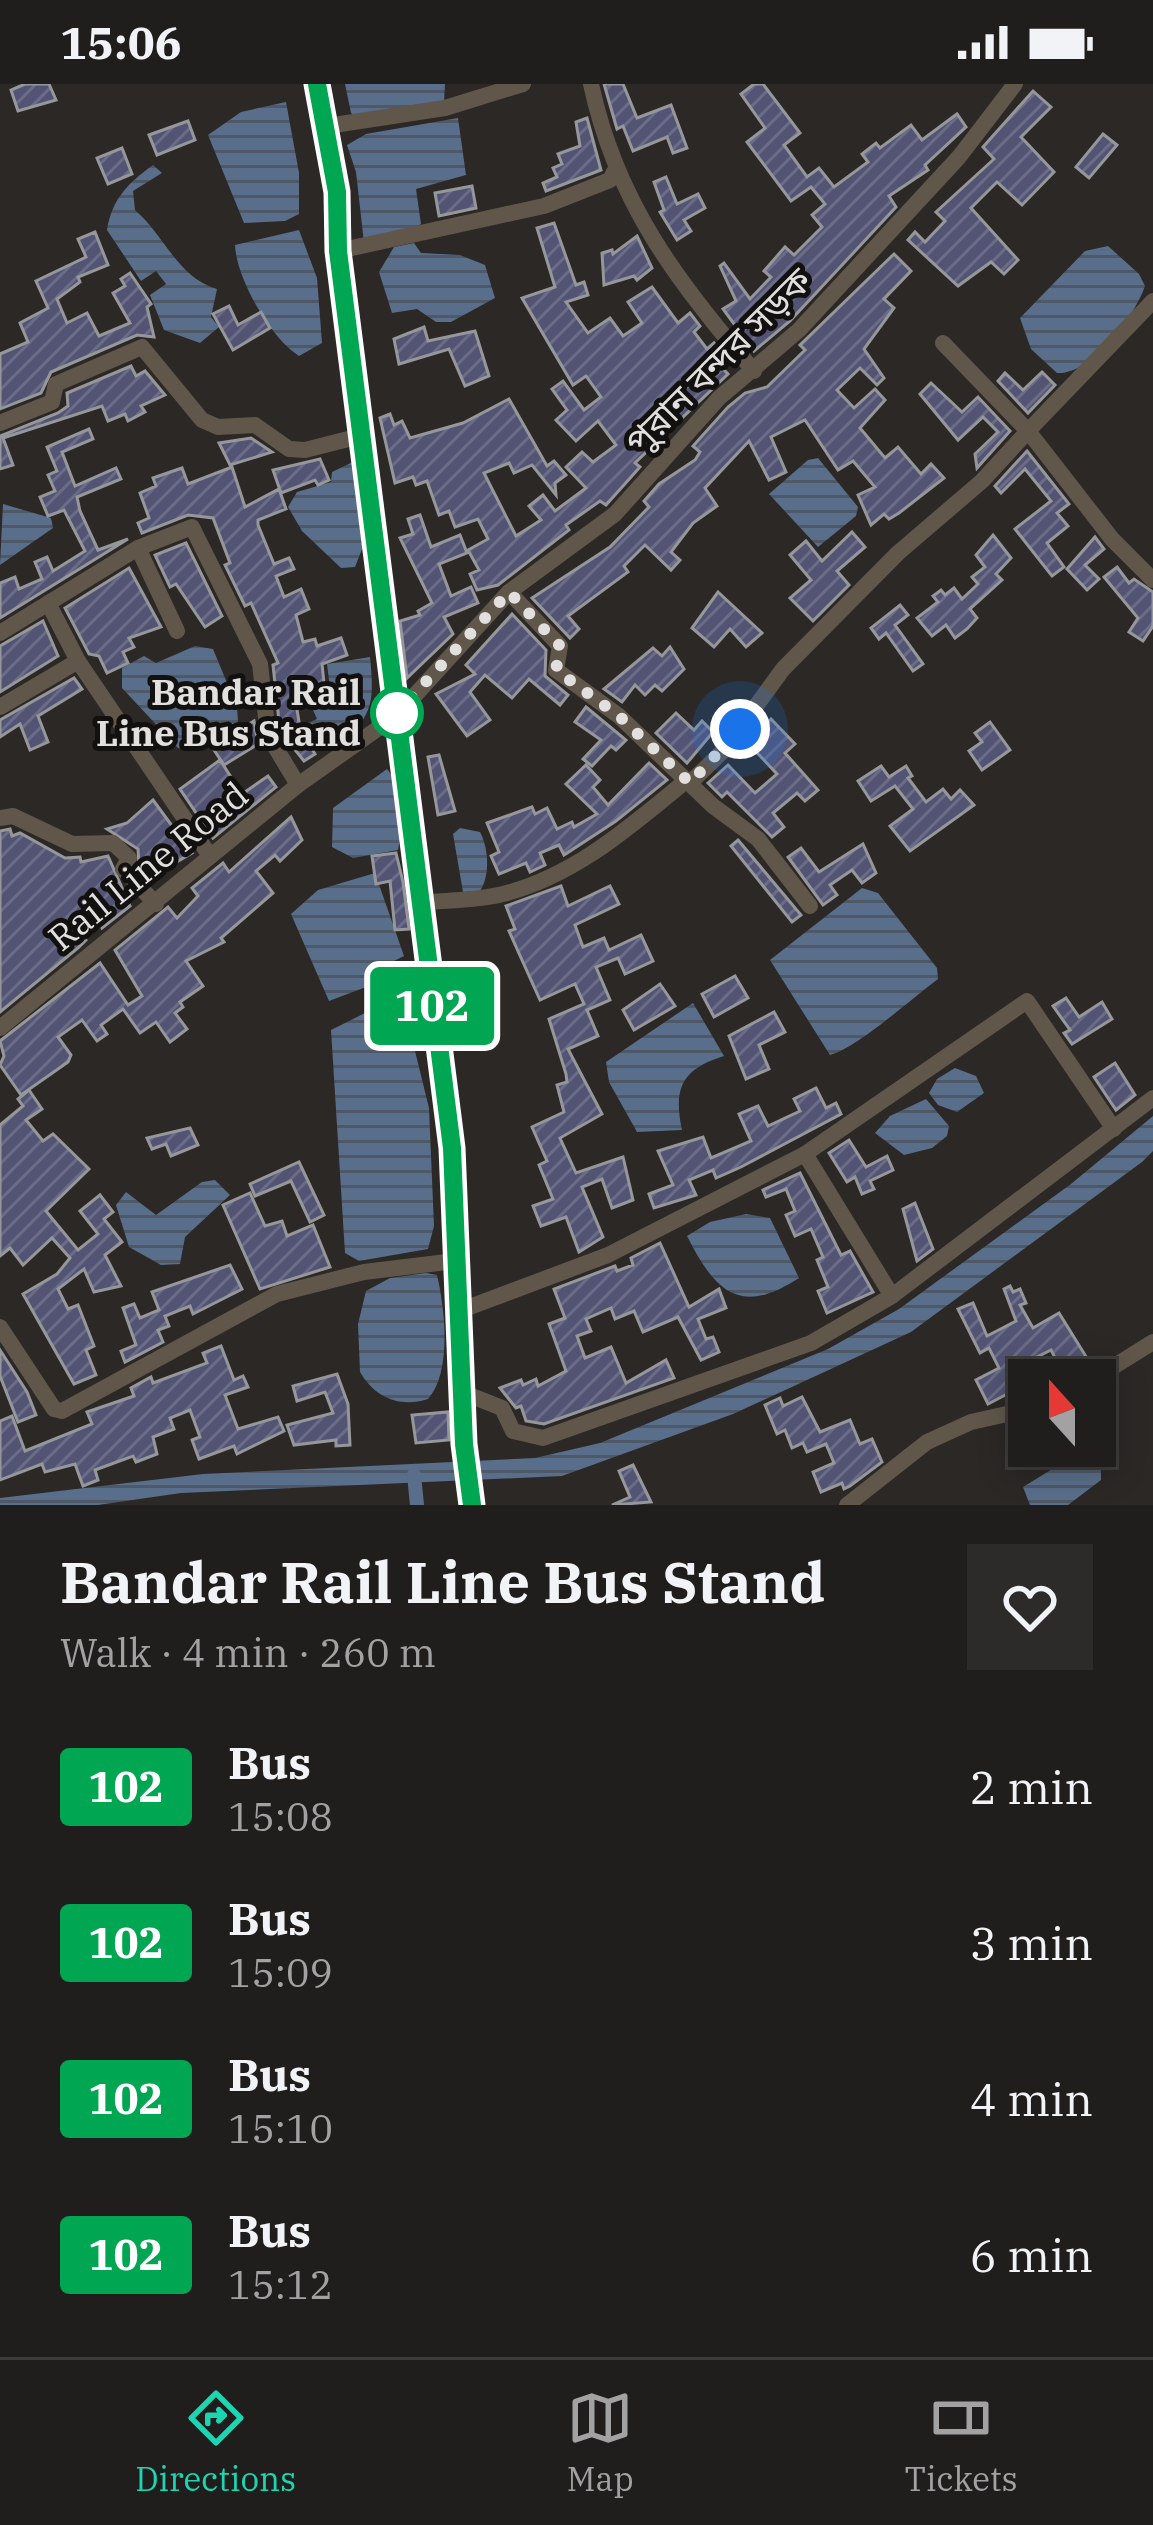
<!DOCTYPE html>
<meta charset="utf-8">
<style>
:root{--surface:#201e1c;--page:#2d2b29;--text:#f1f3f6;--muted:#a2a2a3;--line:#3d3c3b;--accent:#1cd5b1}
body{margin:0;font-family:"IBM Plex Serif","Noto Sans Bengali",serif;background:var(--page);color:var(--text);height:100vh;display:flex;flex-direction:column;font-size:45px;white-space:nowrap}
*{box-sizing:border-box;margin:0}
p{font-size:39px;color:var(--muted)}
.icon{flex:none;width:66px;height:66px;fill:none;stroke:currentColor;stroke-width:2;stroke-linecap:round;stroke-linejoin:round}
.map{position:relative;height:1421px;overflow:hidden}
.details{display:flex;flex-direction:column;background:var(--surface);flex:1}
.details>*{flex:none}
.badge{padding:0 24px;border-radius:9px;font-size:42px;line-height:78px}
.needle{width:78px;rotate:339deg}
.controls{position:absolute;left:1008px;top:1275px;display:grid;gap:24px}
.controls a{display:grid;place-items:center;width:108px;height:108px;border-radius:0px;background:var(--surface);box-shadow:0 6px 30px #0003,0 0 0 3px var(--line);font-size:60px}
.you{position:absolute;width:60px;height:60px;margin:-30px;border:9px solid #fff;border-radius:50%;background:#1a73e8;box-shadow:0 0 0 18px #1a73e833}
.map>.badge{position:absolute;translate:-50% -50%;box-shadow:0 0 0 6px #fff}
.round{display:grid;place-items:center;flex:none;width:126px;height:126px;border-radius:0px;background:var(--page)}
.headline{display:flex;align-items:center;justify-content:space-between;height:204px;padding:0 60px}
h1{font-size:57px;font-weight:700;line-height:90px}
ul{padding:0;list-style:none}
li{display:flex;align-items:center;gap:36px;height:156px;padding:0 60px}
li div{flex:1}
li b{display:block;font-size:45px}
li em{font-style:normal}
li .badge{min-width:132px;font-weight:700;text-align:center}
.status{display:flex;justify-content:space-between;align-items:center;height:84px;padding:0 60px;background:var(--surface);direction:ltr}
.status svg{height:33px;fill:currentColor}
.tabs{display:flex;justify-content:space-around;align-items:center;height:168px;border-top:3px solid var(--line);background:var(--surface);font-size:33px;color:var(--muted)}
.tabs a{display:grid;justify-items:center;gap:6px}
.tabs .selected{color:var(--accent)}
.map>svg:first-child{display:block}
.water{fill:url(#water-rules)}
.lines{fill:none;stroke-linecap:round;stroke-linejoin:round}
.canal{stroke:#596e8a;stroke-width:14}
.building{fill:url(#building-hatch);stroke:#96979a;stroke-width:3}
.minor{stroke:#61564a;stroke-width:16}
.major{stroke:#98836a;stroke-width:21}
.line-casing{stroke:#fff;stroke-width:27}
.line{stroke:#00a651;stroke-width:18}
.walk{stroke:#e2e0df;stroke-width:12;stroke-dasharray:0 21.6}
.stop-dot{fill:#fff;stroke:#00a651;stroke-width:6}
.labels{text-anchor:middle;stroke-width:10;stroke-linejoin:round;paint-order:stroke}
.street-label{font-size:36px;fill:#e2e0df;stroke:#121110}
.stop-label{font-size:36px;font-weight:bold;fill:#e2e0df;stroke:#121110;text-anchor:end}
</style>
<div class="status"><b>15:06</b><svg viewBox="0 0 49 12"><path d="M0 12V9h3v3zM5 12V6h3v6zM10 12V3h3v9zM15 12V0h3v12zM26 1h20v11H26zM47 4h2v5h-2z"/></svg></div>
<div class="map">
<svg width="1153" height="1421" viewBox="0 0 1153 1421">
<defs>
<pattern id="water-rules" width="6" height="5" patternUnits="userSpaceOnUse" patternTransform="scale(3)"><rect width="6" height="5" fill="#596e8a"/><path d="M0 2.5h6" fill="none" stroke="#4e5866"/></pattern>
<pattern id="building-hatch" width="6" height="6" patternUnits="userSpaceOnUse" patternTransform="scale(3)"><rect width="6" height="6" fill="#535474"/><path d="M-1 1l2-2M0 6l6-6M5 7l2-2" fill="none" stroke="#6b6c87"/></pattern>
</defs>
<rect width="100%" height="100%" fill="#2b2826"/>
<!-- water -->
<g class="water">
<polygon points="345,0 445,0 444,19 358,34 351,29"/>
<polygon points="286,18 299,89 299,130 285,137 244,139 208,51 241,28"/>
<polygon points="458,34 466,91 416,105 421,140 401,153 364,159 356,88 347,61 366,50"/>
<path d="M153 81 162 89 133 107 135 126C165 152 178 194 217 205L211 233 219 243 200 259 164 246 150 211 166 200 156 187 141 197 107 146C112 115 128 99 153 81Z"/>
<path d="M299 146 317 194 322 259 299 272C271 255 236 194 235 161Z"/>
<polygon points="414,159 421,169 460,171 485,181 495,214 451,238 436,238 417,225 392,229 379,188 394,163"/>
<path d="M1108 162 1139 190 1145 202C1135 232 1091 291 1057 289L1031 265 1020 234 1085 167Z"/>
<polygon points="818,374 858,423 856,432 818,463 769,410 808,376"/>
<polygon points="357,376 366,455 355,483 341,484 302,447 288,423 297,408 331,398 332,388"/>
<polygon points="3,420 51,434 53,444 0,481"/>
<polygon points="195,562 213,565 237,623 238,638 195,667 178,664 122,604 122,584 144,572 156,579"/>
<path d="M370 573C375 623 372 631 336 665L312 656 304 641 317 635 307 612 330 604 327 580Z"/>
<path d="M387 685C403 704 403 742 398 766L353 774 332 763 333 724Z"/>
<path d="M460 744 480 748C489 765 490 792 480 807L463 808 453 750Z"/>
<polygon points="375,789 404,872 382,883 382,897 329,917 291,830 318,806"/>
<path d="M862 804 878 809 937 884 938 895C911 915 857 964 830 971L770 876Z"/>
<polygon points="413,905 421,907 415,967 429,1024 434,1142 428,1165 359,1177 345,1169 331,946"/>
<path d="M693 919 724 972C682 985 673 1004 682 1046L637 1048 609 998 606 978Z"/>
<polygon points="955,984 976,992 984,1009 957,1028 938,1021 929,1009 937,995"/>
<polygon points="926,1015 949,1042 947,1052 932,1064 904,1071 875,1049 890,1032"/>
<polygon points="1153,1032 1153,1067 1142,1078 911,1248 733,1330 562,1392 181,1409 98,1421 0,1421 0,1414 203,1390 535,1374 600,1359 828,1265 899,1225 1071,1100"/>
<polygon points="215,1096 230,1111 185,1153 180,1180 161,1181 129,1163 116,1121 126,1108 156,1131 202,1098"/>
<path d="M746 1130 770 1134 799 1194C739 1233 715 1207 687 1152L710 1138Z"/>
<path d="M426 1189 437 1191C445 1225 452 1288 428 1315 400 1324 375 1314 360 1288L358 1240 366 1207 390 1194Z"/>
<polygon points="1093,1381 1101,1385 1101,1396 1068,1421 1030,1421 1023,1403 1054,1384"/>
</g>
<g class="lines">
<!-- canal -->
<polyline class="canal" points="414,1391 417,1421"/>
</g>
<!-- building -->
<g class="building">
<polygon points="25,0 49,0 56,16 18,27 11,6"/>
<polygon points="604,0 623,0 637,34 671,21 687,64 673,69 667,53 633,67 623,42 617,45"/>
<polygon points="754,0 763,0 800,49 784,61 807,93 819,84 834,103 868,78 862,70 876,59 880,64 911,41 922,56 957,30 966,43 925,81 928,86 889,112 896,123 790,237 754,267 723,225 736,217 720,182 724,179 750,215 771,193 764,187 785,163 794,171 822,143 812,131 825,120 811,103 791,117 747,58 765,44 741,10"/>
<polygon points="1033,7 1051,23 1021,53 1054,88 1022,121 997,98 971,124 1018,176 1004,190 991,178 958,202 908,156 915,148 925,158 945,137 936,128 994,75 983,63"/>
<polygon points="587,34 601,86 546,107 543,99 557,93 553,84 562,80 558,70 580,62 576,38"/>
<polygon points="188,37 195,56 157,71 149,51"/>
<polygon points="1103,50 1117,61 1089,94 1076,83"/>
<polygon points="122,64 132,90 108,100 97,74"/>
<polygon points="666,93 677,120 698,110 705,124 684,136 691,147 677,156 660,128 664,126 654,98"/>
<polygon points="472,102 476,124 439,132 435,109"/>
<polygon points="554,139 576,201 584,198 588,211 566,218 588,249 610,234 623,252 642,239 628,218 652,203 678,239 690,229 700,242 694,248 707,265 714,259 729,277 722,284 728,290 635,379 640,383 606,421 600,417 566,441 569,446 498,501 477,506 470,490 479,486 468,466 488,455 478,435 455,443 449,427 439,431 427,397 416,401 413,393 395,399 380,334 390,330 394,341 402,337 410,354 463,339 509,315 547,382 554,377 566,391 555,399 556,411 532,381 514,389 509,379 484,389 516,452 541,436 529,422 543,411 555,427 586,404 566,383 582,368 593,378 616,361 598,337 576,357 556,336 567,326 552,305 563,297 584,326 601,313 586,292 573,301 522,214 555,203 537,144"/>
<polygon points="95,148 108,181 78,193 80,198 57,215 67,239 87,229 99,252 130,239 113,209 125,202 121,195 130,189 151,220 147,223 154,253 137,251 51,288 41,309 0,325 0,270 28,258 20,239 48,224 36,197 86,173 78,155"/>
<polygon points="637,152 652,184 637,196 634,192 604,201 602,169 612,166 613,170"/>
<polygon points="894,170 911,187 884,215 894,224 864,265 884,294 877,301 860,284 837,306 854,324 875,305 885,316 860,344 885,374 898,363 921,390 931,380 944,394 899,429 889,435 884,430 871,441 858,411 875,403 853,377 838,386 805,336 771,353 786,388 769,396 749,357 705,404 717,422 693,439 671,468 680,476 671,486 645,461 624,482 628,488 568,532 579,545 570,554 532,514 610,463 649,423 644,417 659,400 695,376 700,368 693,362 728,323 745,309 767,303 805,266 800,261"/>
<polygon points="229,222 238,241 261,228 270,244 233,266 213,230"/>
<polygon points="424,243 428,257 475,247 489,292 465,302 449,265 399,280 394,255"/>
<polygon points="131,282 136,292 145,287 165,311 141,322 145,328 128,337 125,330 108,337 102,322 3,354 13,381 0,385 0,352 58,329 68,322 67,309"/>
<polygon points="1042,288 1055,301 1028,329 998,297 1005,289 1023,306"/>
<polygon points="931,299 962,328 978,313 1010,347 977,384 975,370 998,348 983,333 958,356 920,310"/>
<polygon points="89,345 93,355 62,368 75,402 116,384 121,395 77,413 80,427 98,466 128,455 0,534 0,499 15,493 19,505 42,495 35,478 47,473 53,487 85,467 64,426 48,432 40,413 55,407 48,391 57,387 47,363"/>
<polygon points="251,354 272,368 230,381 219,359"/>
<polygon points="1027,367 1069,420 1057,429 1068,442 1047,459 1064,483 1052,492 1015,445 1051,417 1025,385 1001,409 995,402"/>
<polygon points="320,375 329,396 318,401 315,396 281,409 273,386"/>
<polygon points="232,383 245,423 279,405 286,425 258,436 258,441 274,480 289,474 294,485 276,492 284,513 301,505 309,525 296,531 303,558 315,555 317,562 341,554 347,571 322,580 324,599 294,607 300,644 315,670 304,677 280,647 273,581 278,579 251,519 245,522 225,481 230,479 213,434 188,431 142,449 138,439 149,434 140,409 156,402 153,394 182,384 188,400"/>
<polygon points="420,431 431,463 460,451 467,469 439,480 451,512 471,503 478,519 444,533 453,550 407,594 400,537 420,531 418,527 432,519 400,454 413,450 408,435"/>
<polygon points="852,448 865,463 837,487 849,501 813,537 790,514 811,496 790,471 806,457 822,477"/>
<polygon points="993,451 1011,474 996,490 1002,496 970,525 977,534 967,545 955,554 946,541 932,552 917,534 938,518 933,512 941,506 945,511 954,504 962,515 978,500 972,493 985,483 976,471"/>
<polygon points="1095,453 1104,465 1085,481 1099,495 1087,506 1067,485"/>
<polygon points="186,459 222,532 205,543 176,500 170,503 155,471"/>
<polygon points="1117,483 1129,499 1134,495 1153,508 1153,542 1143,557 1129,548 1138,534 1104,493"/>
<polygon points="129,484 161,543 129,554 134,563 123,568 128,579 107,589 99,572 89,570 65,524"/>
<polygon points="718,508 762,549 746,563 730,545 714,563 692,544"/>
<polygon points="900,521 908,531 895,541 923,580 913,587 886,549 879,555 871,544"/>
<polygon points="512,530 546,566 545,592 568,611 560,621 529,595 512,614 485,591 470,608 490,636 467,652 436,610 475,590 466,581"/>
<polygon points="43,537 58,572 0,608 0,562"/>
<polygon points="670,563 684,585 662,607 655,601 645,611 635,601 622,618 604,605 653,564 662,572"/>
<polygon points="74,594 82,605 38,632 48,658 30,666 20,640 0,653 0,636"/>
<polygon points="586,623 626,656 616,666 611,662 592,682 583,675 601,656 575,638"/>
<polygon points="676,629 694,646 702,637 713,648 687,679 656,649"/>
<polygon points="771,635 795,660 785,669 818,706 805,717 797,709 773,729 784,743 772,753 727,708 722,713 708,699 728,681 755,709 777,690 747,658"/>
<polygon points="254,637 258,660 224,681 212,663"/>
<polygon points="990,638 1010,666 982,686 969,667 982,658 975,649"/>
<polygon points="439,671 455,727 438,731 428,673"/>
<polygon points="220,676 242,710 268,692 276,703 213,754 180,705"/>
<polygon points="649,679 667,696 616,737 564,771 559,761 540,769 545,781 530,788 526,779 499,790 491,772 499,768 487,739 532,723 535,730 547,724 557,745 572,738 574,743 597,730 566,700 586,681 600,696 593,703 608,721"/>
<polygon points="881,682 889,693 906,682 912,692 908,694 926,718 943,705 951,715 960,706 974,721 910,767 890,742 913,725 895,702 871,717 858,697"/>
<polygon points="153,716 192,769 149,794 139,783 138,765 107,745 127,739"/>
<polygon points="291,733 302,756 280,777 275,771 256,787 273,809 221,854 224,858 186,877 203,902 180,918 183,923 175,929 187,945 170,958 156,938 140,949 123,925 101,941 107,950 97,957 82,936 58,953 71,971 68,978 21,1011 0,981 4,972 0,957 100,879 128,921 142,912 115,866 168,823 177,834 198,812 192,804 223,779 229,788"/>
<polygon points="10,745 12,752 20,749 65,774 80,773 81,778 108,772 130,822 102,844 99,839 82,850 86,856 78,864 0,928 0,747"/>
<polygon points="738,756 801,831 792,838 731,762"/>
<polygon points="863,760 876,789 862,799 852,786 830,801 837,811 823,821 788,773 801,764 819,788"/>
<polygon points="396,769 403,798 409,845 395,846 390,797 376,800 372,772"/>
<polygon points="561,802 568,822 610,802 619,820 575,841 583,863 604,854 609,866 641,851 653,877 625,890 618,874 596,883 610,916 587,926 598,952 568,965 602,1030 560,1054 576,1089 623,1073 633,1116 612,1124 602,1095 582,1103 603,1153 579,1168 566,1133 541,1142 533,1122 553,1115 539,1081 547,1077 532,1043 564,1028 557,1001 567,998 566,990 549,935 584,920 575,900 540,916 509,847 515,845 506,822"/>
<polygon points="735,892 748,914 714,933 702,910"/>
<polygon points="660,900 675,922 634,946 623,926"/>
<polygon points="1066,914 1079,933 1102,918 1112,935 1072,960 1064,949 1070,946 1053,922"/>
<polygon points="774,928 785,948 759,961 769,985 746,995 729,952"/>
<polygon points="1115,979 1135,1011 1116,1026 1094,993"/>
<polygon points="816,1004 826,1024 836,1019 841,1030 741,1083 716,1094 713,1086 689,1096 696,1111 654,1124 649,1110 673,1101 658,1067 703,1053 711,1074 751,1057 739,1030 758,1022 768,1042 800,1027 794,1015"/>
<polygon points="29,1006 42,1025 26,1036 43,1057 53,1050 89,1085 46,1127 78,1166 98,1150 80,1127 100,1111 113,1128 104,1135 122,1158 105,1171 121,1202 94,1208 84,1185 58,1205 68,1225 78,1221 94,1262 86,1266 96,1291 74,1300 23,1210 57,1190 70,1174 52,1154 23,1181 10,1164 0,1172 0,1041 23,1022 18,1015"/>
<polygon points="190,1044 198,1061 171,1072 166,1060 152,1065 147,1054"/>
<polygon points="849,1056 866,1083 887,1072 893,1086 870,1097 874,1105 862,1110 855,1093 847,1098 829,1069"/>
<polygon points="299,1078 324,1131 310,1138 291,1097 255,1112 250,1100"/>
<polygon points="800,1089 841,1171 850,1167 873,1208 827,1229 818,1207 828,1203 817,1176 823,1173 811,1145 795,1152 786,1131 795,1127 786,1105 766,1113 763,1106"/>
<polygon points="250,1109 265,1142 282,1137 287,1152 313,1141 330,1183 260,1205 223,1121"/>
<polygon points="915,1119 933,1165 917,1177 903,1125"/>
<polygon points="660,1159 689,1223 719,1205 726,1224 698,1235 706,1255 713,1253 719,1268 701,1276 678,1233 643,1248 634,1227 615,1235 611,1224 586,1235 591,1247 577,1252 585,1274 611,1263 626,1299 666,1276 674,1294 544,1340 526,1337 521,1322 516,1324 500,1304 521,1296 523,1301 536,1295 538,1302 566,1287 549,1240 565,1234 554,1205 615,1182 617,1187 633,1181 631,1174"/>
<polygon points="230,1181 242,1205 193,1230 190,1222 165,1232 169,1242 158,1246 163,1258 125,1278 121,1267 136,1261 123,1224 134,1220 140,1234 159,1226 152,1208"/>
<polygon points="1010,1202 1013,1208 1020,1205 1026,1219 1020,1221 1033,1244 1059,1229 1090,1279 1073,1296 1038,1296 1061,1285 1051,1266 1015,1284 1028,1309 1014,1315 1011,1308 988,1320 976,1296 999,1284 989,1264 980,1269 958,1225 973,1219 987,1252 1016,1237 1004,1205"/>
<polygon points="221,1262 234,1296 243,1292 248,1303 225,1311 238,1345 278,1333 284,1347 237,1370 234,1362 199,1375 192,1356 200,1353 190,1326 170,1334 174,1345 153,1353 157,1370 136,1378 133,1372 95,1386 98,1396 83,1402 75,1380 45,1388 42,1380 0,1396 0,1337 12,1332 25,1367 92,1340 87,1328 134,1312 131,1304 151,1293 153,1299 207,1279 203,1269"/>
<polygon points="0,1266 27,1308 36,1331 18,1338 0,1292"/>
<polygon points="337,1290 348,1320 350,1361 336,1362 336,1356 294,1361 287,1341 333,1329 325,1308 297,1317 293,1302"/>
<polygon points="802,1313 820,1348 850,1336 860,1360 872,1355 882,1378 850,1402 844,1405 842,1399 821,1408 813,1388 834,1379 826,1360 807,1368 803,1359 792,1364 785,1346 777,1350 765,1321 780,1314 783,1322"/>
<polygon points="448,1328 449,1356 416,1359 412,1331"/>
<polygon points="633,1381 651,1418 612,1421 630,1413 619,1387"/>
</g>
<g class="lines">
<!-- minor -->
<g class="minor">
<path d="M591 0C616 117 677 198 754 287"/>
<polyline points="321,43 445,24 523,0"/>
<polyline points="338,167 544,122 610,96 614,88"/>
<polyline points="1153,217 1028,347 1112,455 1153,496"/>
<polyline points="0,339 52,318 56,300 142,263 202,336 218,343 255,341 289,365 305,366 364,351"/>
<polyline points="138,464 177,547"/>
<polyline points="509,508 560,562 556,586 619,632 713,722 758,755 810,822"/>
<polyline points="48,519 78,577 210,772"/>
<polyline points="0,549 138,464 192,443 260,580 268,651 298,701"/>
<polyline points="0,623 78,577"/>
<polyline points="690,699 724,666 783,585 898,469 982,397 1028,347 943,259"/>
<polyline points="0,734 13,732 72,760 113,759 129,774 123,785 156,820"/>
<path d="M418 819C446 816 476 817 503 810 575 792 631 742 687 696"/>
<polyline points="0,944 298,701 397,631 509,508 615,430 719,314 799,246 959,73 1015,0"/>
<polyline points="805,1070 892,1212"/>
<polyline points="459,1227 608,1171 805,1070 1027,917 1114,1045"/>
<polyline points="0,1243 54,1325 62,1327 277,1210 364,1188 455,1177"/>
<polyline points="1092,1296 1153,1258"/>
<polyline points="464,1309 502,1324 513,1347 543,1354 811,1259 892,1212 1153,1014"/>
<polyline points="847,1421 927,1358 971,1338 1029,1325"/>
</g>
<!-- major -->
<polyline class="major" points="317,0 336,108 338,167 452,1064 464,1360 472,1421"/>
</g>
<g class="lines">
<!-- line casing -->
<g class="line-casing">
<polyline id="line" points="317,0 337,108 338,167 452,1064 464,1360 472,1421"/>
</g>
<!-- line -->
<use href="#line" class="line"/>
<!-- walk -->
<polyline class="walk" points="397,629 509,508 560,562 556,586 619,632 690,699 740,645"/>
</g>
<!-- markers -->
<circle class="stop-dot" cx="397" cy="629" r="24"/>
<g class="labels">
<!-- street labels -->
<g class="street-label">
<text transform="translate(718 277) rotate(-45)" y="13">পুরান বন্দর সড়ক</text>
<text transform="translate(148 782) rotate(-39)" y="13">Rail Line Road</text>
</g>
<!-- stop labels -->
<g class="stop-label">
<text x="361" y="621">Bandar Rail<tspan x="361" dy="41">Line Bus Stand</tspan></text>
</g>
</g>
</svg>
<div class="controls">
<a><svg class="needle" viewBox="-14 -14 28 28"><path d="M0-13l5 13h-10z" fill="#e53935"/><path d="M0 13l5-13h-10z" fill="#a2a2a3"/></svg></a>
</div>
<div class="you" style="left:740px;top:645px"></div>
<b class="badge" style="left:432px;top:922px;background:#00a651;color:#fff">102</b>
</div>
<section class="details">
<div class="headline"><div><h1>Bandar Rail Line Bus Stand</h1><p>Walk · 4 min · 260 m</p></div><a class="round"><svg class="icon" aria-label="heart" viewBox="0 0 24 24"><path d="M12 20l-8-8c-3-5 5-10 8-4 3-6 11-1 8 4z"/></svg></a></div>
<ul>
<li><span class="badge" style="background:#00a651;color:#fff">102</span><div><b>Bus</b><p>15:08</p></div><em>2 min</em></li>
<li><span class="badge" style="background:#00a651;color:#fff">102</span><div><b>Bus</b><p>15:09</p></div><em>3 min</em></li>
<li><span class="badge" style="background:#00a651;color:#fff">102</span><div><b>Bus</b><p>15:10</p></div><em>4 min</em></li>
<li><span class="badge" style="background:#00a651;color:#fff">102</span><div><b>Bus</b><p>15:12</p></div><em>6 min</em></li>
</ul>
</section>
<nav class="tabs">
<a class="selected"><svg class="icon" aria-label="directions" viewBox="0 0 24 24"><path d="M12 3l9 9-9 9-9-9zM9 14v-3h6M13 9l2 2-2 2"/></svg>Directions</a>
<a><svg class="icon" aria-label="map" viewBox="0 0 24 24"><path d="M3 6l6-2 6 2 6-2v14l-6 2-6-2-6 2zM9 4v14M15 6v14"/></svg>Map</a>
<a><svg class="icon" aria-label="tickets" viewBox="0 0 24 24"><path d="M3 7h18v10H3zM15 7v10"/></svg>Tickets</a>
</nav>
